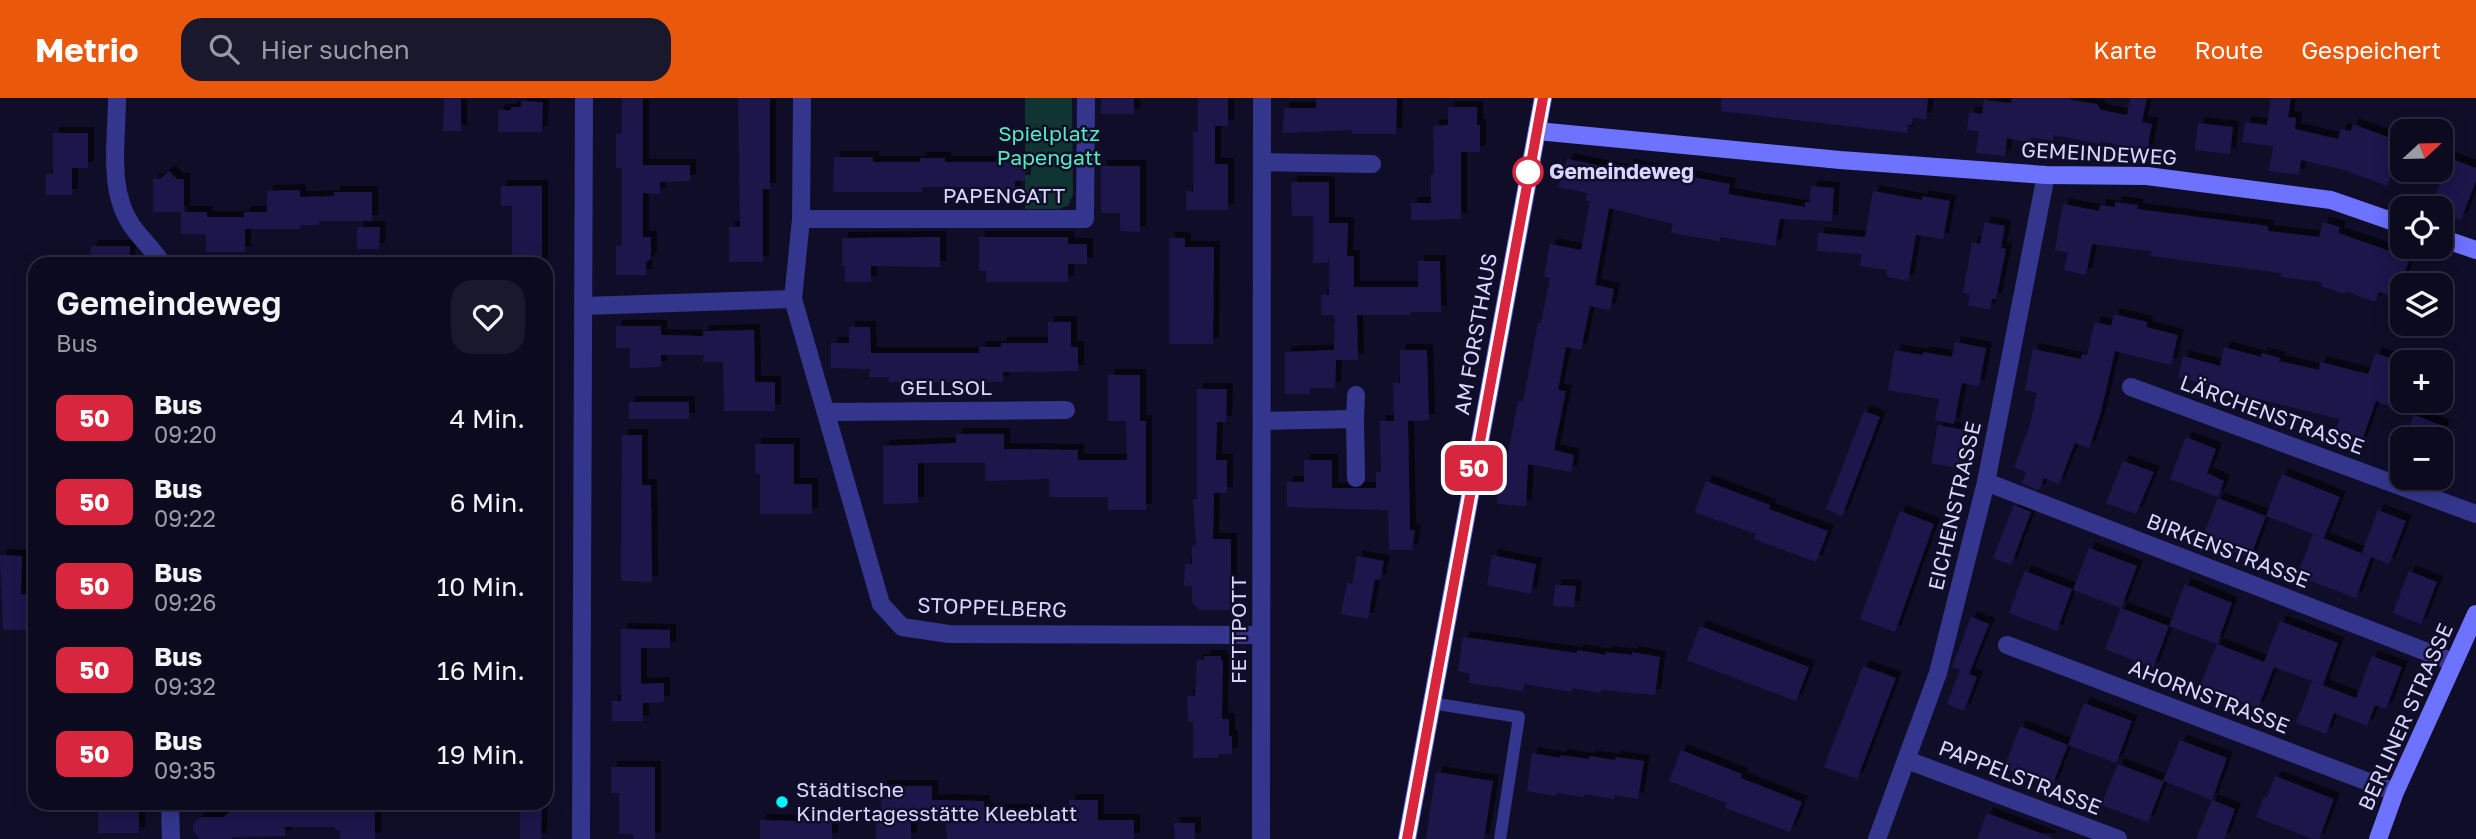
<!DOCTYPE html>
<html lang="de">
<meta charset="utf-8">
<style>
:root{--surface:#0c0a1f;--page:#1a182c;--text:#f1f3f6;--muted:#9a9aa4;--line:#2c2b3d;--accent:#ea580c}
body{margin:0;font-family:"Golos Text",sans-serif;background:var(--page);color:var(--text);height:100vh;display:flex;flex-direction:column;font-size:26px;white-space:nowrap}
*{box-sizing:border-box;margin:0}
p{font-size:23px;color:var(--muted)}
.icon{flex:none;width:38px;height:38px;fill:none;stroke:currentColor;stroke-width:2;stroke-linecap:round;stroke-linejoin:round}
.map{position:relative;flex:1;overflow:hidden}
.side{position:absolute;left:28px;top:159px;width:525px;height:553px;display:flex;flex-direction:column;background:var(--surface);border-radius:21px;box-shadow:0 4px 18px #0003,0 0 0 2px var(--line)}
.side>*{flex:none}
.badge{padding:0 14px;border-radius:10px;font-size:24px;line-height:46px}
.needle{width:46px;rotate:68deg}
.fabs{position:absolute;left:2390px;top:21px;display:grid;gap:14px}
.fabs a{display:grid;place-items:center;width:63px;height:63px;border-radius:14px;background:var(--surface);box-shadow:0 4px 18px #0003,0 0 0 2px var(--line);font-size:35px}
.map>.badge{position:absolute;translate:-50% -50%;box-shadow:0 0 0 4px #fff}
.round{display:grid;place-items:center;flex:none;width:74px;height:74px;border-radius:21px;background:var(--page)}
.head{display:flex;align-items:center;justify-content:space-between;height:119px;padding:0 28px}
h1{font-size:33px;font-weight:600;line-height:52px}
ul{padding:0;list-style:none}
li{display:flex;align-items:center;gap:21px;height:84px;padding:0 28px}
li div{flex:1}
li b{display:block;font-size:26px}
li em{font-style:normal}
li .badge{min-width:77px;font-weight:700;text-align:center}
header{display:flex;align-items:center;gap:42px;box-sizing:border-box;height:98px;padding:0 35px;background:var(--accent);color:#fff}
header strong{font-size:33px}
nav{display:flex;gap:38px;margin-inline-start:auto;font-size:24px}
.search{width:490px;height:63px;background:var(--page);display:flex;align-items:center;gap:18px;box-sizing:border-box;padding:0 24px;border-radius:21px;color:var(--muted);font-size:26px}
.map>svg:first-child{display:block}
.green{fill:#103431}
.building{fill:#1f174c;filter:url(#shadow)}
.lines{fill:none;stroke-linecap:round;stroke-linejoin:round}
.lane{stroke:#34368d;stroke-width:12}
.street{stroke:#34368d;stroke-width:18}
.secondary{stroke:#6d72ff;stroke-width:18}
.line-casing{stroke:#fff;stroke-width:16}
.line{stroke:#d7263d;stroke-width:10}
.stop-dot{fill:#fff;stroke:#d7263d;stroke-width:3.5}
.poi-dot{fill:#02f5ff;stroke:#100d29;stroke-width:2.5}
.labels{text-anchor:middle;stroke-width:5;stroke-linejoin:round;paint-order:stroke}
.park-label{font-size:21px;fill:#55ecbd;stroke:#100d29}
.street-label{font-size:21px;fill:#d8d6ff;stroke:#100d29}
.stop-label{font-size:21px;font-weight:bold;fill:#d8d6ff;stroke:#100d29;text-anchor:start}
.poi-label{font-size:21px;fill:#d8d6ff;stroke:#100d29;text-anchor:start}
</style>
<header>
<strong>Metrio</strong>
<div class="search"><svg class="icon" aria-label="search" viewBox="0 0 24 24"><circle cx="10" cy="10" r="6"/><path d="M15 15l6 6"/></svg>Hier suchen</div>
<nav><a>Karte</a><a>Route</a><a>Gespeichert</a></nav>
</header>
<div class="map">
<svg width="2476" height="741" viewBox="0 0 2476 741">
<defs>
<filter id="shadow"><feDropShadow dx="6" dy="-6" stdDeviation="0" flood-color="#0009"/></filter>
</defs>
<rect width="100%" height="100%" fill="#100d29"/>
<!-- green -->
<polygon class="green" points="1025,0 1072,0 1073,96 1068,108 1057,111 1025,111"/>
<!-- building -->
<g class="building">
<polygon points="444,0 461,0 461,33 443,33"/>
<polygon points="622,0 643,0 643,67 690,67 690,83 660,84 660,96 643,95 643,139 651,139 651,160 646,165 646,177 616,177 616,148 622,148 622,70 616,70 616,36 622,36"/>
<polygon points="738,0 770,0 770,91 763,91 763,164 729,164 729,129 740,129"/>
<rect x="1101" y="0" width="33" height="16"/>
<polygon points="1198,0 1228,0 1228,28 1215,28 1215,66 1228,66 1228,112 1186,112 1186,93 1193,94 1193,34 1198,34"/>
<polygon points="1316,0 1397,0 1396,36 1352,36 1352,32 1283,35 1284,10 1316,10"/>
<polygon points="1721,0 1928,0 1926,21 1913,20 1912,27 1908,27 1907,35 1721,13"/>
<polygon points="2012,0 2071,0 2071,2 2097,6 2101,12 2127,17 2130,0 2147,0 2142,24 2152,26 2147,53 2100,43 2100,46 2054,37 2053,43 2031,39 2030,44 2007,40 2005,58 1976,55 1979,33 1967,32 1969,14 1982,16 1984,2 2011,5"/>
<polygon points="2271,0 2291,0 2288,19 2296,20 2295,31 2338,41 2341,31 2351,33 2353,26 2403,45 2387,88 2345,72 2301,62 2299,77 2269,73 2273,48 2242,44 2245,24 2267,27"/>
<polygon points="521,3 543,4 542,34 498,34 498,12 511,12 511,9 521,9"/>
<polygon points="1448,9 1477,9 1477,27 1480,27 1480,54 1461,54 1461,121 1411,122 1411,105 1431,105 1431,77 1434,76 1433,28 1448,27"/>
<polygon points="2198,25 2233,29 2230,56 2195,52"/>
<polygon points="53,35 88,35 88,70 72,70 72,97 46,97 46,76 53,76"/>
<polygon points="834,59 873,59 873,64 920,64 920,60 945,60 945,64 1025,64 1025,83 1015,83 1015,94 971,94 971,89 922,89 922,94 833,94"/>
<polygon points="2449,60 2476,70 2476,83 2461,122 2441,114 2441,110 2431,110"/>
<polygon points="1567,61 1626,73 1628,67 1730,86 1728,96 1805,109 1805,104 1810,104 1811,88 1834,90 1832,123 1780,121 1775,148 1720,139 1720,143 1671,135 1673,126 1609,110 1595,187 1614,191 1610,212 1590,208 1581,252 1566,249 1558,292 1566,293 1554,352 1574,357 1571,374 1528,366 1526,408 1497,406 1498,382 1504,382 1505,356 1508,356 1518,303 1523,304 1538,225 1541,225 1550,180 1544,179 1550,146 1581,152 1590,103 1586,103 1587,95 1558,89"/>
<polygon points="1101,68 1140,68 1140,134 1120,133 1120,115 1101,115"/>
<polygon points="169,73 177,81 184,81 184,114 153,114 153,81 160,81"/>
<polygon points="1291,84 1329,84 1329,125 1348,125 1347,158 1354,158 1354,189 1418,189 1418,163 1440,163 1441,214 1410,214 1410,217 1357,217 1358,262 1336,262 1335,290 1310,290 1310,296 1285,296 1285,254 1334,252 1335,217 1321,217 1321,197 1329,197 1329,155 1328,165 1313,165 1313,118 1292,118"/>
<polygon points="501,88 542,88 542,166 512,166 512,108 501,108"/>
<polygon points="300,92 300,99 334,98 334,94 372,94 372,123 319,123 319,127 300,127 300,131 245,131 245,154 206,154 206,136 181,136 181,114 207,114 207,119 244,119 244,114 267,114 267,93"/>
<polygon points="1873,93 1922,102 1922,98 1950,103 1943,141 1916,137 1908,183 1887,179 1887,172 1860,168 1862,156 1817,153 1818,135 1865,139"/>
<polygon points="2115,104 2138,107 2137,111 2268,128 2268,133 2319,139 2323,124 2340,129 2338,135 2410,160 2402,182 2397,180 2391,198 2379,194 2375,204 2346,193 2345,196 2321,188 2322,184 2281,179 2281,175 2151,158 2151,153 2092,146 2086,177 2064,172 2068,155 2055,152 2063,106 2099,113 2100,107 2115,109"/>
<polygon points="1985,124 2005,128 2001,150 2006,151 1996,201 1992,201 1990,212 1968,207 1970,196 1963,195 1972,144 1980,146"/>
<polygon points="357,129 380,129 379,151 357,151"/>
<polygon points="940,139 940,169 871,168 871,184 845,184 845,168 842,168 842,140"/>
<polygon points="979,139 1068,139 1068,146 1087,146 1087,166 1068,166 1068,184 986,184 986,173 979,173"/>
<polygon points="1169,140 1185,140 1185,149 1214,149 1213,246 1169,246"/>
<polygon points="91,148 130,148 129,166 91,166"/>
<polygon points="2114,216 2147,224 2146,229 2178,237 2171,267 2115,253 2101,314 2089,350 2075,345 2059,386 2044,380 2039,392 2022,386 2026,374 2014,369 2030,327 2037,295 2025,292 2033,251 2081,261 2082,256 2087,257 2095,224 2111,228"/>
<polygon points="1048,224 1071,224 1071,249 1078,249 1078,273 1003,274 1003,284 889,284 889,279 869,279 870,271 831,270 831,245 849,245 849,229 870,229 871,255 979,255 979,249 1001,249 1001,245 1048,245"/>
<polygon points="616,228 661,228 661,237 703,238 703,233 754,232 755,284 775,284 775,313 724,313 723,264 703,264 704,257 661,257 661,269 630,270 630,250 616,250"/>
<polygon points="1955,244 1986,250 1979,288 1962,285 1954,326 1935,322 1939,301 1888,292 1895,252 1923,257 1923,254 1952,259"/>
<polygon points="2224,249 2261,259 2262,255 2280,260 2279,263 2319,272 2320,264 2368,276 2376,255 2403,265 2403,313 2376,303 2361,345 2335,335 2340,321 2233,295 2232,297 2210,292 2211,287 2178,279 2183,258 2220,268"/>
<polygon points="1400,252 1427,252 1429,322 1408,323 1410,432 1415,432 1412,452 1389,452 1388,412 1287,409 1287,384 1304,384 1304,362 1332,362 1332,390 1376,390 1376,374 1381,374 1380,323 1394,323 1393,285 1400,285"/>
<polygon points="1108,277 1140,277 1140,323 1146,323 1146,412 1108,412 1108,399 1049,399 1049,381 985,383 985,365 918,365 918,405 883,406 883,348 956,345 956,336 1004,336 1004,351 1078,352 1078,362 1127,362 1126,323 1108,323"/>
<polygon points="1197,291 1227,291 1226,324 1217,324 1216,362 1227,362 1227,395 1214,395 1213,441 1231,441 1231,512 1199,512 1192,504 1192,488 1184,488 1185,466 1192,466 1192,449 1196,446 1193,401 1197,401"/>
<rect x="629" y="304" width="60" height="17"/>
<polygon points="1864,313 1880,319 1842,418 1826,411"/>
<polygon points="2414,317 2443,328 2439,341 2404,341"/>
<polygon points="1938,327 1970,333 1962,371 1931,365"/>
<polygon points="622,337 642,337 642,387 651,387 652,484 621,483"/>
<polygon points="2186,339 2216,351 2207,375 2224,383 2218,399 2170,381"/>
<polygon points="755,346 794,346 794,386 812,386 812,416 760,416 760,376 755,376"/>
<polygon points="2123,363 2154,374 2136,416 2106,405"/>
<polygon points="2282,376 2340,399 2324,440 2266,418"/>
<polygon points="1706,383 1770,407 1769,411 1828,433 1816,464 1754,441 1756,436 1695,414"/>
<polygon points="2218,400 2266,418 2250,460 2202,441"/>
<polygon points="2014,407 2031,414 2011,467 1993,460"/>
<polygon points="2378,412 2406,423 2389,466 2362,455"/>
<polygon points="1900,413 1934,426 1895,534 1860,521"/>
<polygon points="2313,436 2371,459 2356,500 2297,478"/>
<polygon points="2089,450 2137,468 2121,510 2073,492"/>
<polygon points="0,457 22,458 21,496 33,496 34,521 28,521 28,532 3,532"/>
<polygon points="1492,457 1536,466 1531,496 1487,487"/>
<polygon points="1357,458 1384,463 1380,482 1375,481 1368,521 1341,516 1347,485 1352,486"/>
<polygon points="2025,473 2072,491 2057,533 2009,515"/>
<polygon points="2409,473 2437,484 2421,526 2393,515"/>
<polygon points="2185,486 2232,505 2217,546 2264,564 2280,523 2338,545 2323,587 2274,569 2258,610 2200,588 2217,546 2169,528"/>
<polygon points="1555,487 1576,488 1574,509 1553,508"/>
<polygon points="2121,510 2169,528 2153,570 2105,551"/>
<polygon points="1971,519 1989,526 1969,576 1977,579 1964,613 1947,606 1960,572 1952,569"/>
<polygon points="1700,528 1809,569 1796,603 1687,562"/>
<polygon points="621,531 670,532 670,550 641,550 641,586 664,585 664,604 643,605 643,623 612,623 612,603 621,603"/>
<polygon points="1463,539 1577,555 1577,552 1606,557 1606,554 1632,557 1632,554 1660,559 1655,597 1601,592 1601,595 1572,590 1572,594 1524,586 1523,593 1469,585 1470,576 1458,573"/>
<polygon points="1204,558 1221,558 1221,562 1223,562 1222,621 1229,621 1229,638 1232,638 1232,656 1218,656 1218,660 1193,660 1193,624 1188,624 1187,598 1195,598 1197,562 1204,562"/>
<polygon points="2372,558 2402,569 2386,611 2375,607 2367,628 2334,615 2326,636 2296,625 2312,583 2356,600"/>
<polygon points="1863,568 1896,580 1857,681 1824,669"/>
<polygon points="2084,605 2132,623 2116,665 2068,647 2052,688 2004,670 2020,628 2068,647"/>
<polygon points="2180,642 2227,660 2212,702 2235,711 2224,741 2196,741 2212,702 2164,683 2148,724 2101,707 2118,666 2163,683"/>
<polygon points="1681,652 1742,676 1741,680 1802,704 1790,734 1725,710 1727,705 1669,683"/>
<polygon points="1532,655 1560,660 1561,657 1589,661 1590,658 1615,662 1616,659 1644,663 1638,701 1615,697 1614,701 1585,696 1584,699 1556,695 1555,698 1527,693"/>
<polygon points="611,669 655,669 655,741 633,741 633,736 619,736 619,695 611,695"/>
<polygon points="1436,674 1493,683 1484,741 1426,741"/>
<polygon points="2275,678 2334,701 2319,741 2313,741 2256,719 2264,699 2267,700"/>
<polygon points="881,688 932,688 932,702 984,703 984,712 1036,712 1036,718 1069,718 1069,702 1098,702 1098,722 1134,722 1134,741 947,741 946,724 911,724 911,741 876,741 876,719 881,719"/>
<rect x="98" y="705" width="41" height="30"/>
<polygon points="250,705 375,705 375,741 340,741 340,732 335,732 335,729 285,729 285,738 232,739 232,741 200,741 193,733 193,726 200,719 224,719 236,708 250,708"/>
<polygon points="520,705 542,705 541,741 520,741"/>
<polygon points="1987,715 2051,739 2051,741 1977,741"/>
<polygon points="801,718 832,718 832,741 760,741 760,722 801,723"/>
<polygon points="1174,725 1195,725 1195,741 1175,741"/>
</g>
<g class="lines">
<!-- lane -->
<polyline class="lane" points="1431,605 1519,619 1500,741"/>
<!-- street -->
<g class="street">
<path d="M117 0C117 42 107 92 132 128 141 141 154 152 162 166"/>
<polyline points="802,0 801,121 793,201 881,506 902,529 949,536 1261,537"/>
<polyline points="1262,64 1372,66"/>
<polyline points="801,121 1085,121 1086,0"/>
<polyline points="583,208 793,201"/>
<polyline points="2131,289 2476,416"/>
<polyline points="827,314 1066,312"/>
<polyline points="1355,321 1356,297"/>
<polyline points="1262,323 1355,321 1356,380"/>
<polyline points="1986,384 2453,564"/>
<polyline points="2007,547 2395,694"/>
<polyline points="1907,662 2118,741"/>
<polyline points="170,705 171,741"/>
<polyline points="581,741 584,0"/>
<polyline points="1261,741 1262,0"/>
<polyline points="1877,741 1938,575 1986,384 2046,77"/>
</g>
<!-- secondary -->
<g class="secondary">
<polyline points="1537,33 1840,62 2046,77 2147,78 2331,102 2403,127"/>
<polyline points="2441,140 2476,152"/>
<polyline points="1407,741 1543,0"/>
<polyline points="2378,741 2395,694 2476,516"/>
</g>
</g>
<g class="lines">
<!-- line casing -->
<g class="line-casing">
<polyline id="line" points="1407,741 1543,0"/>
</g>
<!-- line -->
<use href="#line" class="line"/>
</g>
<!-- markers -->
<circle class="stop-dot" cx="1528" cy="74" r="14"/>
<circle class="poi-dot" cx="782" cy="704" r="7"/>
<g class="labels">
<!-- park labels -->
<g class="park-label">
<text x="1049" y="43">Spielplatz<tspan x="1049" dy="24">Papengatt</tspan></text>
</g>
<!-- street labels -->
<g class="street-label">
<text transform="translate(2099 56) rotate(3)" y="7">GEMEINDEWEG</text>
<text x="1004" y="105">PAPENGATT</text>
<text transform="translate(1476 236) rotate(-80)" y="7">AM FORSTHAUS</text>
<text x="946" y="297">GELLSOL</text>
<text transform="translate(2272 317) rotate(20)" y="7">LÄRCHENSTRASSE</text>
<text transform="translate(1955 408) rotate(-77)" y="7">EICHENSTRASSE</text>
<text transform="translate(2228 453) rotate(21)" y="7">BIRKENSTRASSE</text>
<text transform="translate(992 510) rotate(2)" y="7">STOPPELBERG</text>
<text transform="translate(1239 532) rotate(-90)" y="7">FETTPOTT</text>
<text transform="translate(2209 599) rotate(21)" y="7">AHORNSTRASSE</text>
<text transform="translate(2406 619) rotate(-66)" y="7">BERLINER STRASSE</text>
<text transform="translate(2020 680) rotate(21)" y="7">PAPPELSTRASSE</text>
</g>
<!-- stop labels -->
<g class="stop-label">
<text x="1549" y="81">Gemeindeweg</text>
</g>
<!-- poi labels -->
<g class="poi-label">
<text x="796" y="699">Städtische<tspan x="796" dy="24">Kindertagesstätte Kleeblatt</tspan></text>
</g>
</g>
</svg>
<div class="fabs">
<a><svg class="needle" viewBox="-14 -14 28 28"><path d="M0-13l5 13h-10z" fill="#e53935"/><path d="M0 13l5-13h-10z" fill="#9a9aa4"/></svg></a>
<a><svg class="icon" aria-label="locate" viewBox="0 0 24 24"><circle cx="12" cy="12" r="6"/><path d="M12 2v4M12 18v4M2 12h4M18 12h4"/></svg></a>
<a><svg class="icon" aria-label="layers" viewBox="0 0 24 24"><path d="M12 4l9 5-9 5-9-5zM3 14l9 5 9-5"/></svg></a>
<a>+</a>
<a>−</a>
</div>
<b class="badge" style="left:1474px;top:370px;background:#d7263d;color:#fff">50</b>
<section class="side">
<div class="head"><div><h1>Gemeindeweg</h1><p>Bus</p></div><a class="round"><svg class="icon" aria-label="heart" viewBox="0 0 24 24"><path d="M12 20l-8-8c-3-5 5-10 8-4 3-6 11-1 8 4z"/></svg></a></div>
<ul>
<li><span class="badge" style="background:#d7263d;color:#fff">50</span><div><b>Bus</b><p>09:20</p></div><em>4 Min.</em></li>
<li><span class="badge" style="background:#d7263d;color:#fff">50</span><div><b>Bus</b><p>09:22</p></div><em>6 Min.</em></li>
<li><span class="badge" style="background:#d7263d;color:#fff">50</span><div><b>Bus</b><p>09:26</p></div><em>10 Min.</em></li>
<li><span class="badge" style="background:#d7263d;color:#fff">50</span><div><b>Bus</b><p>09:32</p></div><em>16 Min.</em></li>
<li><span class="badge" style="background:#d7263d;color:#fff">50</span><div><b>Bus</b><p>09:35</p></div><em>19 Min.</em></li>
</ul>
</section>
</div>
